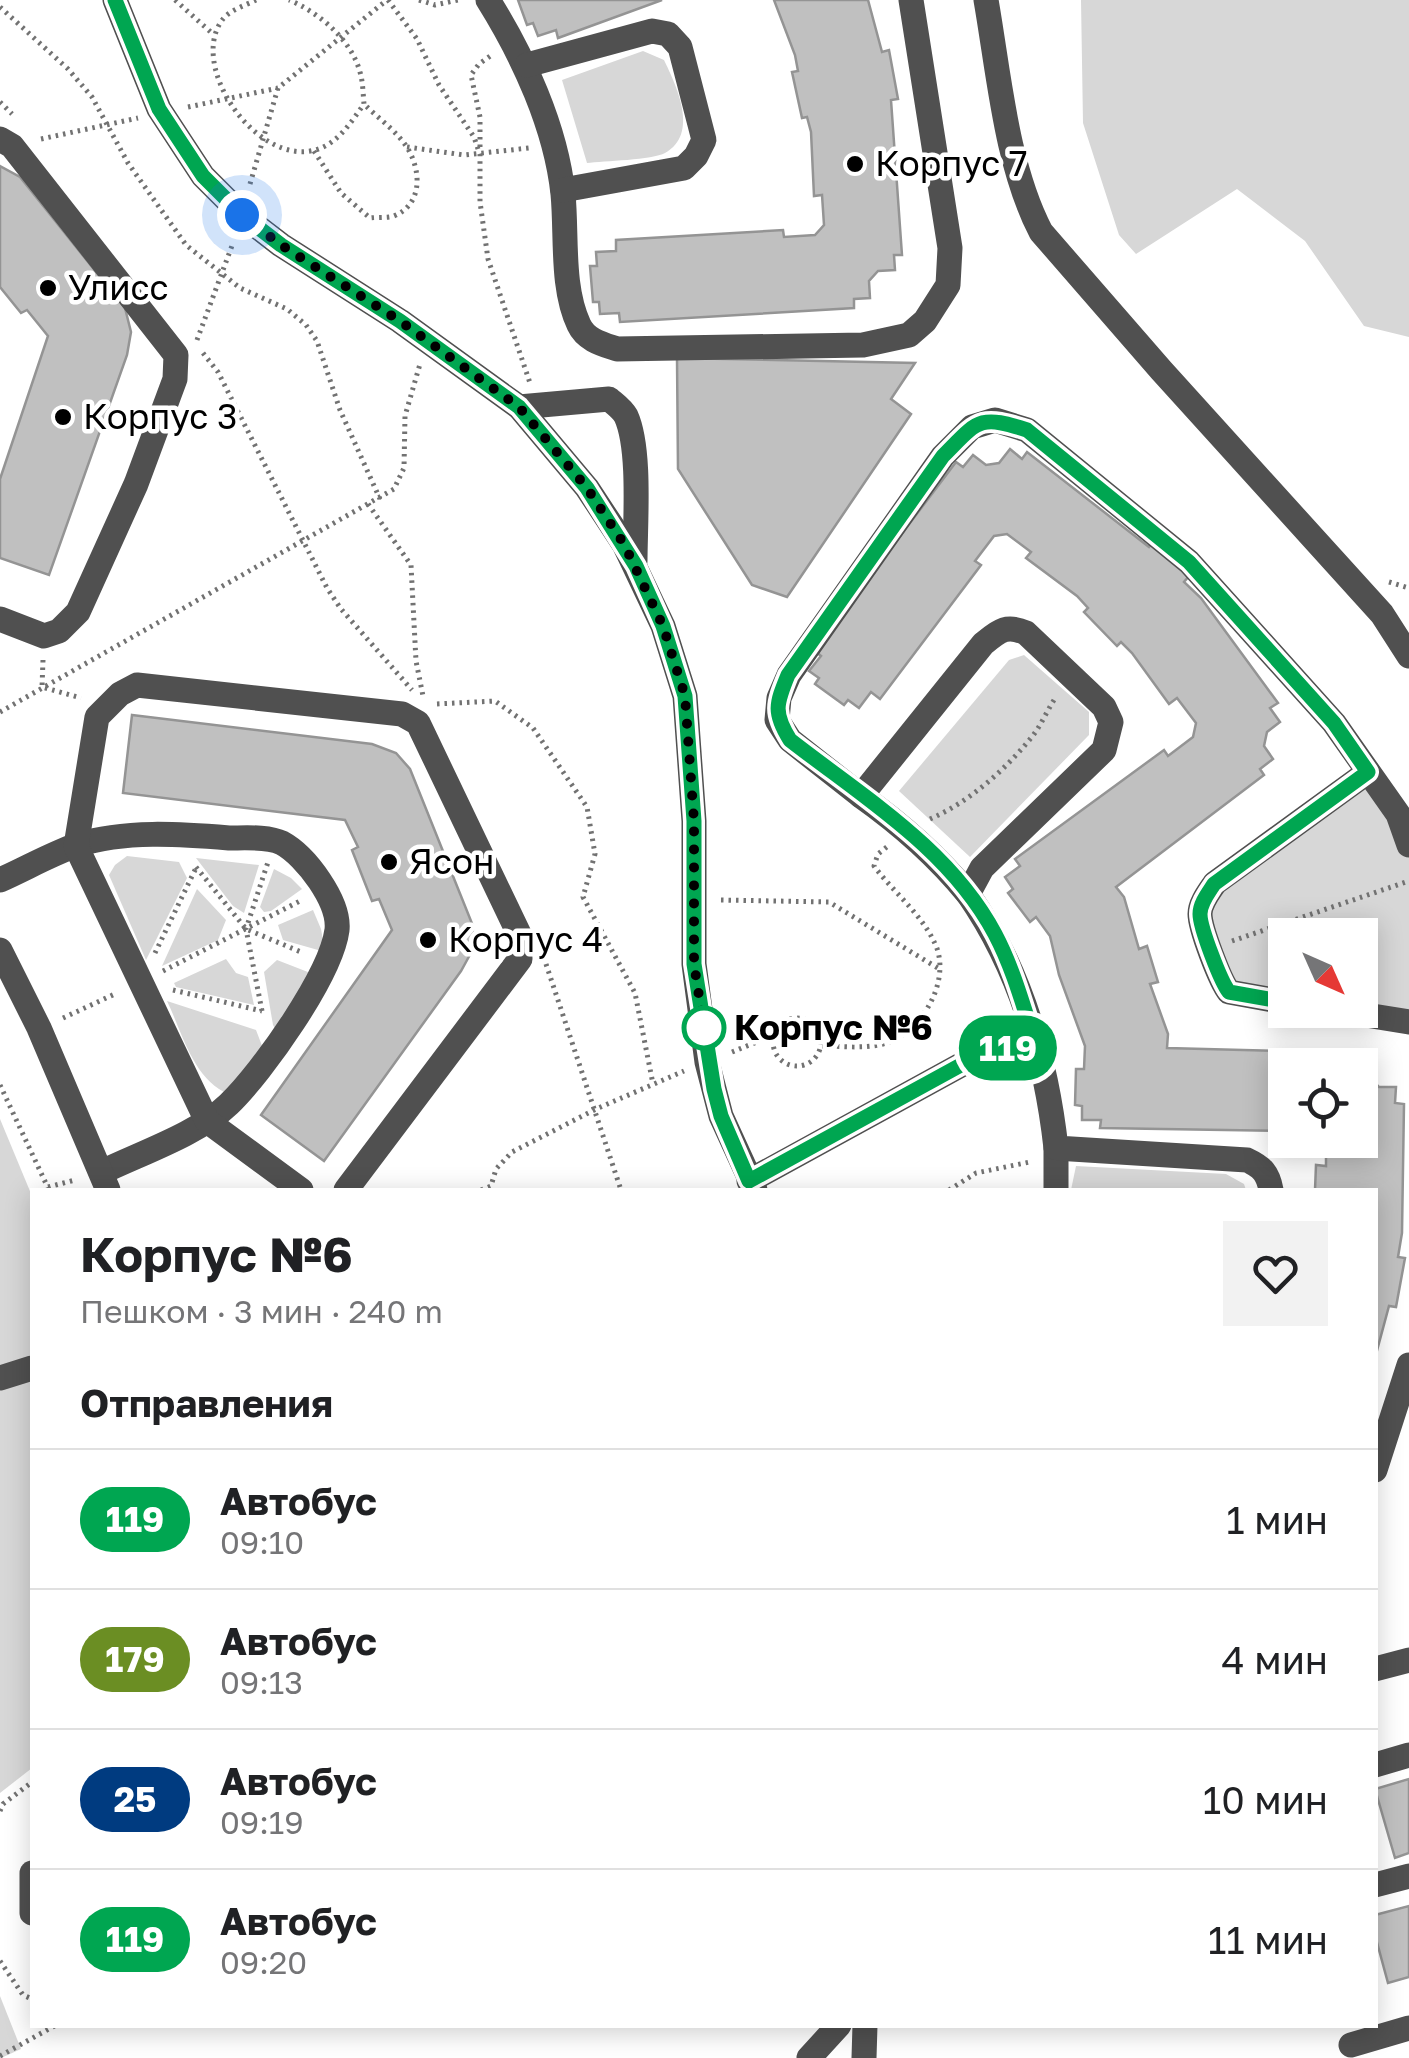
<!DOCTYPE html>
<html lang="ru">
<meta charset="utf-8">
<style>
:root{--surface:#fff;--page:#f2f2f2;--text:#202124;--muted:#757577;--line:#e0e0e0}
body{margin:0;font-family:"Golos Text",sans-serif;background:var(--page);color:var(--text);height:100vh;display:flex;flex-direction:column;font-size:38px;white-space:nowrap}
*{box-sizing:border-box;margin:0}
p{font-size:32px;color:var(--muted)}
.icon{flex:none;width:55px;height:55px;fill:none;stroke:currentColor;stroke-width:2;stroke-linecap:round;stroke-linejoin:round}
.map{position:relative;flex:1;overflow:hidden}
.side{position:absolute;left:30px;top:1188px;width:1348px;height:840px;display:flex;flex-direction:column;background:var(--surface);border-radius:0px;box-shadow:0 5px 25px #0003}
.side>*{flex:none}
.badge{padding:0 20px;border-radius:32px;font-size:35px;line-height:65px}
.needle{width:65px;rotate:135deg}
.buttons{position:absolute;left:1268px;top:918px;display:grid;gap:20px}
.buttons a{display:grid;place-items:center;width:110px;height:110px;border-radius:0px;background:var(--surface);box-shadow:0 5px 25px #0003;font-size:50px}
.you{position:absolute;width:50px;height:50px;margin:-25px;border:8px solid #fff;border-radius:50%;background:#1a73e8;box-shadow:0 0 0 15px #1a73e833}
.map>.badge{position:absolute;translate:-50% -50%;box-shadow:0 0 0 5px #fff}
h2{padding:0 50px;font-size:38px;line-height:90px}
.round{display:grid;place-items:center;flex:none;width:105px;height:105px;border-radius:0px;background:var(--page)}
.headline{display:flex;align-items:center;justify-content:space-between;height:170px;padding:0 50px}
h1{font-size:48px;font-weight:700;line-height:75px}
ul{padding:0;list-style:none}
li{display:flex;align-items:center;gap:30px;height:140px;padding:0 50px;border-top:2px solid var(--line)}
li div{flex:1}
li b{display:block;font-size:38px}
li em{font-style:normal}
li .badge{min-width:110px;font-weight:700;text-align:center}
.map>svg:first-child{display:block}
.green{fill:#d7d7d7}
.building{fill:#c0c0c0;stroke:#949494;stroke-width:2.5}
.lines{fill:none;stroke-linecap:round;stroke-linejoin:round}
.path{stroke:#727272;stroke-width:5;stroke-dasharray:2.5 5;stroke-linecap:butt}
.minor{stroke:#505050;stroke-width:25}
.line-casing{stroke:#fff;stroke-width:22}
.line{stroke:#00a651;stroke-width:15}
.walk{stroke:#000;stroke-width:10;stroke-dasharray:0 18}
.poi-dot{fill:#000;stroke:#fff;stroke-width:4}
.stop-dot{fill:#fff;stroke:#00a651;stroke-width:5}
.labels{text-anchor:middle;stroke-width:9;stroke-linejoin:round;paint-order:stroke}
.poi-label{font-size:35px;fill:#000;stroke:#fff;text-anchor:start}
.stop-label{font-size:35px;font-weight:bold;fill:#000;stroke:#fff;text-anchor:start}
</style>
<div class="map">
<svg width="1409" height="2058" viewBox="0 0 1409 2058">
<rect width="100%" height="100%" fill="#fff"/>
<!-- green -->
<g class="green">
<polygon points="1081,0 1409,0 1409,337 1364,326 1305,241 1237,189 1136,254 1119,235 1083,123"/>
<path d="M643 51 664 60C676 85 700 134 665 153 653 160 603 161 587 163L562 80Z"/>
<polygon points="1024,655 1089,712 1089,735 970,857 899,791 1009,660"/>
<polygon points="1368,772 1409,845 1409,1022 1360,1010 1360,935 1285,935 1285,1002 1244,995 1200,914 1215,883"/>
<polygon points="127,856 179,862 187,878 146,960 109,875 115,865"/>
<polygon points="196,858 259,865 244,913 233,906"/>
<polygon points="274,869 291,878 302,889 271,911 264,912 260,907"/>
<polygon points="197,889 226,920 218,940 162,966"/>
<polygon points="313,910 321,929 325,952 283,940 278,925"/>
<polygon points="226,959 236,973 248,977 254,1005 176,987 174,983"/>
<polygon points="277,960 313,974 278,1034 273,1025 264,972"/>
<path d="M167 1001 256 1030 264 1051 224 1092C192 1075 182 1032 167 1001Z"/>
<polygon points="0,1119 32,1196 32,1768 0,1793"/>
<polygon points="1076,1166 1226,1174 1244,1184 1246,1190 1071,1190"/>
<polygon points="0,1996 21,2049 1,2058 0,2058"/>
</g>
<!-- building -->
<g class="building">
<polygon points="518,0 662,0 558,38 556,30 538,36 533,23 527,25"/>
<polygon points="774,0 868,0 882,52 889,50 898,99 891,100 902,255 894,255 895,270 878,271 869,281 870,298 854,299 854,308 620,322 619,313 600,314 599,302 593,302 590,266 597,266 596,252 616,251 616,240 783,230 784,237 815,235 824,225 822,195 814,196 811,132 807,117 802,118 792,72 798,71 795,55"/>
<polygon points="0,166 20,177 125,308 131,332 127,355 49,575 0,558 0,479 48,336 27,310 21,313 0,287"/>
<polygon points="677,358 915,363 891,399 911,414 787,597 752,585 678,469"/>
<polygon points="1010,449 1022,459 1027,452 1149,547 1153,542 1189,576 1184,582 1201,598 1278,703 1270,708 1280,722 1267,732 1264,746 1273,759 1260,769 1264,775 1116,887 1124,897 1139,949 1147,946 1158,982 1150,984 1168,1034 1167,1048 1352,1053 1352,1060 1369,1060 1369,1076 1379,1087 1396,1087 1395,1103 1404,1104 1402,1233 1398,1257 1405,1258 1396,1307 1389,1306 1375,1358 1375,1190 1315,1190 1316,1165 1326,1166 1326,1140 1360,1140 1360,1065 1285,1065 1285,1131 1100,1128 1101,1120 1082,1120 1082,1106 1075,1105 1076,1069 1084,1069 1085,1046 1059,975 1050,936 1036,917 1030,922 1008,893 1013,889 1005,877 1020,866 1015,859 1164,750 1168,756 1193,737 1196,723 1177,698 1169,704 1132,653 1121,642 1117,646 1084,612 1088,608 1077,596 1026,558 1031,552 1007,534 994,536 975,561 981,565 880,699 871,692 859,708 848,700 844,705 815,684 819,678 809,671 821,656 814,650 956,462 963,467 973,455 986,465 999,463"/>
<polygon points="132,715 372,744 396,753 410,769 473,926 472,951 461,971 324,1161 261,1115 392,930 379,899 372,901 352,850 358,847 345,820 123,793"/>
<polygon points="1409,1779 1409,1853 1395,1858 1375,1789"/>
<polygon points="1409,1906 1409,1977 1388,1983 1375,1935 1375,1915"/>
</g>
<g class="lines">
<!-- path -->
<g class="path">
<polyline points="175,0 214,35"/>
<path d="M256 0C246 5 230 10 223 19 187 65 256 166 315 150 338 144 351 122 364 104 363 94 363 82 360 72 351 39 318 12 289 0"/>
<polyline points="388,0 417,39 439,85 474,137 480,155 480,202 488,259 530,383"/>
<polyline points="419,0 435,5 458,0"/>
<polyline points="0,7 68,69 92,97 128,163 186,245 240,288 287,309 306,325 317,341 340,410 380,499"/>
<polyline points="0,102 12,114"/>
<polyline points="188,107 278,88"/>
<polyline points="41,139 138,118"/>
<polyline points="407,147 464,155 529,148"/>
<polyline points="480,147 480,117 471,75 479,64 493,54"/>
<path d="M314 151 341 193 370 218C377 217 387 218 394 216 423 204 421 171 408 149 398 132 378 118 364 104"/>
<polyline points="250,184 278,88 387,0"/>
<polyline points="197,340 233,243"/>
<polyline points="203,353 218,372 327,588 341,609 412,690"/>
<polyline points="368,504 411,565 416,661 423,696"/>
<polyline points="1389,582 1409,588"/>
<polyline points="43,660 42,687 81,698"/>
<polyline points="437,704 495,701 533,728 587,807 595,854 583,897 635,993 653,1084"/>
<polyline points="0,712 394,489 404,468 405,416 420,364"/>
<path d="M930 819C969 802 1004 771 1031 738 1041 726 1047 710 1056 697"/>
<polyline points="196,867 246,929 301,952"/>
<polyline points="721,900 829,902 941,970"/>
<polyline points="1232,941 1409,881"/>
<polyline points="155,953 196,868"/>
<polyline points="546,964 621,1190"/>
<polyline points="163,971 300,901"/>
<polyline points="173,990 262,1011"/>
<polyline points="262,1011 246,929 268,862"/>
<circle cx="797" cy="1042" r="24"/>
<polyline points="63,1018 117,993"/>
<path d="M822 1046C842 1046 864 1049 883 1044 921 1034 951 982 936 946 923 915 894 893 874 866L878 854 888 846"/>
<polyline points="732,1052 774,1035"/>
<polyline points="0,1085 49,1190"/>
<polyline points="48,1187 75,1180"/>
<polyline points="481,1190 491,1186 496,1169 512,1152 596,1109 684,1071"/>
<polyline points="949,1190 976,1173 1030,1162"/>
<polyline points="0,1811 3,1804 32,1782"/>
<polyline points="0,1961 23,1995 32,1999"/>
<polyline points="0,2056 56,2025"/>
</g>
<!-- minor -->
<g class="minor">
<polyline points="115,0 159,109 203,176 242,215 281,245 400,321 519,407 587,488 624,544 663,626 685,696 694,821 694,964 707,1062 721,1116 755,1190"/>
<path d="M488 0C523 56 556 127 563 194 567 236 561 287 579 325 586 340 602 344 617 349L863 345 909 335 925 321 948 285 950 248 911 0"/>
<path d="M986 0C999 74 1006 165 1041 232L1161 370 1382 614 1409 656"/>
<polyline points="527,65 652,31 668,34 680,47 704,140 696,156 684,168 563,190"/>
<polyline points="0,139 12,146 176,355 175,379 136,484 78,612 59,631 44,636 0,619"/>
<path d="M519 407 609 399C616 405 622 409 626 416 641 449 635 524 635 561"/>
<path d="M861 796C902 825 936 855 968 894"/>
<path d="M0 880C25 869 51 854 77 845 125 830 180 834 229 838 244 838 268 836 282 843 306 856 340 902 337 930 331 975 263 1071 229 1104 198 1134 141 1153 102 1172"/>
<polyline points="0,950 39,1028 108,1190"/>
<path d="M1285 1002 1229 992C1220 981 1200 928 1200 914 1200 903 1209 892 1215 883L1368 772"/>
<polyline points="1335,1010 1409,1022"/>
<polyline points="1056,1148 1056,1190"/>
<polyline points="749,1181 981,1054 1035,1041"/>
<polyline points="301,1190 207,1121 76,846 97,717 120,694 137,685 402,714 418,723 519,934 520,959 346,1190"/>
<path d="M1271 1190C1268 1173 1262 1167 1247 1160L1056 1148C1046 1058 1020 969 968 894L982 868 1104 750 1111 722 1104 707 1026 633C1006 624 999 631 983 644L861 796 790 740 777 720 779 698 789 675 943 456 972 427 995 420 1027 430 1189 562 1334 723 1398 814 1409 845"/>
<polyline points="0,1378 32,1368"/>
<polyline points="1375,1470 1409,1365"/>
<polyline points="1375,1669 1409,1660"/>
<polyline points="1375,1765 1409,1755"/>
<polyline points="32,1873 32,1913"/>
<polyline points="1375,1885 1409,1876"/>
<polyline points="1351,2045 1409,2028"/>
<polyline points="809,2058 839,2025"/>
<polyline points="864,2058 865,2025"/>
</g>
</g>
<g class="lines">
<!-- line casing -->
<g class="line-casing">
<path id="line" d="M115 0 159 109 203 176 242 215 281 245 400 321 519 407 587 488 636 566 663 626 685 696 694 821V964L714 1089 721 1116 749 1181 981 1054 1035 1042C1023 1005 1013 968 995 934 950 849 863 797 790 740 773 713 776 704 788 675L943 456C978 421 978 414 1027 430L1189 562 1334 723 1368 772 1214 884C1209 892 1200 903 1200 914 1200 928 1221 982 1229 992L1285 1002"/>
</g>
<!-- line -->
<use href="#line" class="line"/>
<!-- walk -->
<polyline class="walk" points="242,215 281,245 400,321 519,407 587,488 624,544 663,626 685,696 694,821 694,964 704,1028"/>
</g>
<!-- markers -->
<g class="poi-dot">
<circle cx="855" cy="164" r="10"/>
<circle cx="48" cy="288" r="10"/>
<circle cx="63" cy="417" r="10"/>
<circle cx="389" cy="862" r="10"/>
<circle cx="428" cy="940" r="10"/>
</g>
<circle class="stop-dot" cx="704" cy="1028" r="20"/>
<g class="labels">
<!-- poi labels -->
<g class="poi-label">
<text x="875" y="176">Корпус 7</text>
<text x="68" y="300">Улисс</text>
<text x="83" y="429">Корпус 3</text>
<text x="409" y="874">Ясон</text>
<text x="448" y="952">Корпус 4</text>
</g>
<!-- stop labels -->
<g class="stop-label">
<text x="734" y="1040">Корпус №6</text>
</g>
</g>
</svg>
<div class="buttons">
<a><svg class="needle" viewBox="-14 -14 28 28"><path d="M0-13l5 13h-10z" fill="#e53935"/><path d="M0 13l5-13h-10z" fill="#757577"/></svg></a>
<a><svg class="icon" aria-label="locate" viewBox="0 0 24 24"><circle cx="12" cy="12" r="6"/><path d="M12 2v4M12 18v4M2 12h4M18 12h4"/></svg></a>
</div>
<div class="you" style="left:242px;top:215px"></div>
<b class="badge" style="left:1008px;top:1048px;background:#00a651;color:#fff">119</b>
<section class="side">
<div class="headline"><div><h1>Корпус №6</h1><p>Пешком · 3 мин · 240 m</p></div><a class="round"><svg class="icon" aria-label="heart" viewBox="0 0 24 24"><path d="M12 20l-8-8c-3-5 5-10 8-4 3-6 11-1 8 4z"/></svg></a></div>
<h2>Отправления</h2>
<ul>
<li><span class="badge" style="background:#00a651;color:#fff">119</span><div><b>Автобус</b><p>09:10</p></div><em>1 мин</em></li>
<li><span class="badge" style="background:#6b8e23;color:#fff">179</span><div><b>Автобус</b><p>09:13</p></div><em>4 мин</em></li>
<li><span class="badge" style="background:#003b80;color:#fff">25</span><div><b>Автобус</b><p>09:19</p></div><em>10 мин</em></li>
<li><span class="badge" style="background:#00a651;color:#fff">119</span><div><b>Автобус</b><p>09:20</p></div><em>11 мин</em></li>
</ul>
</section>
</div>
